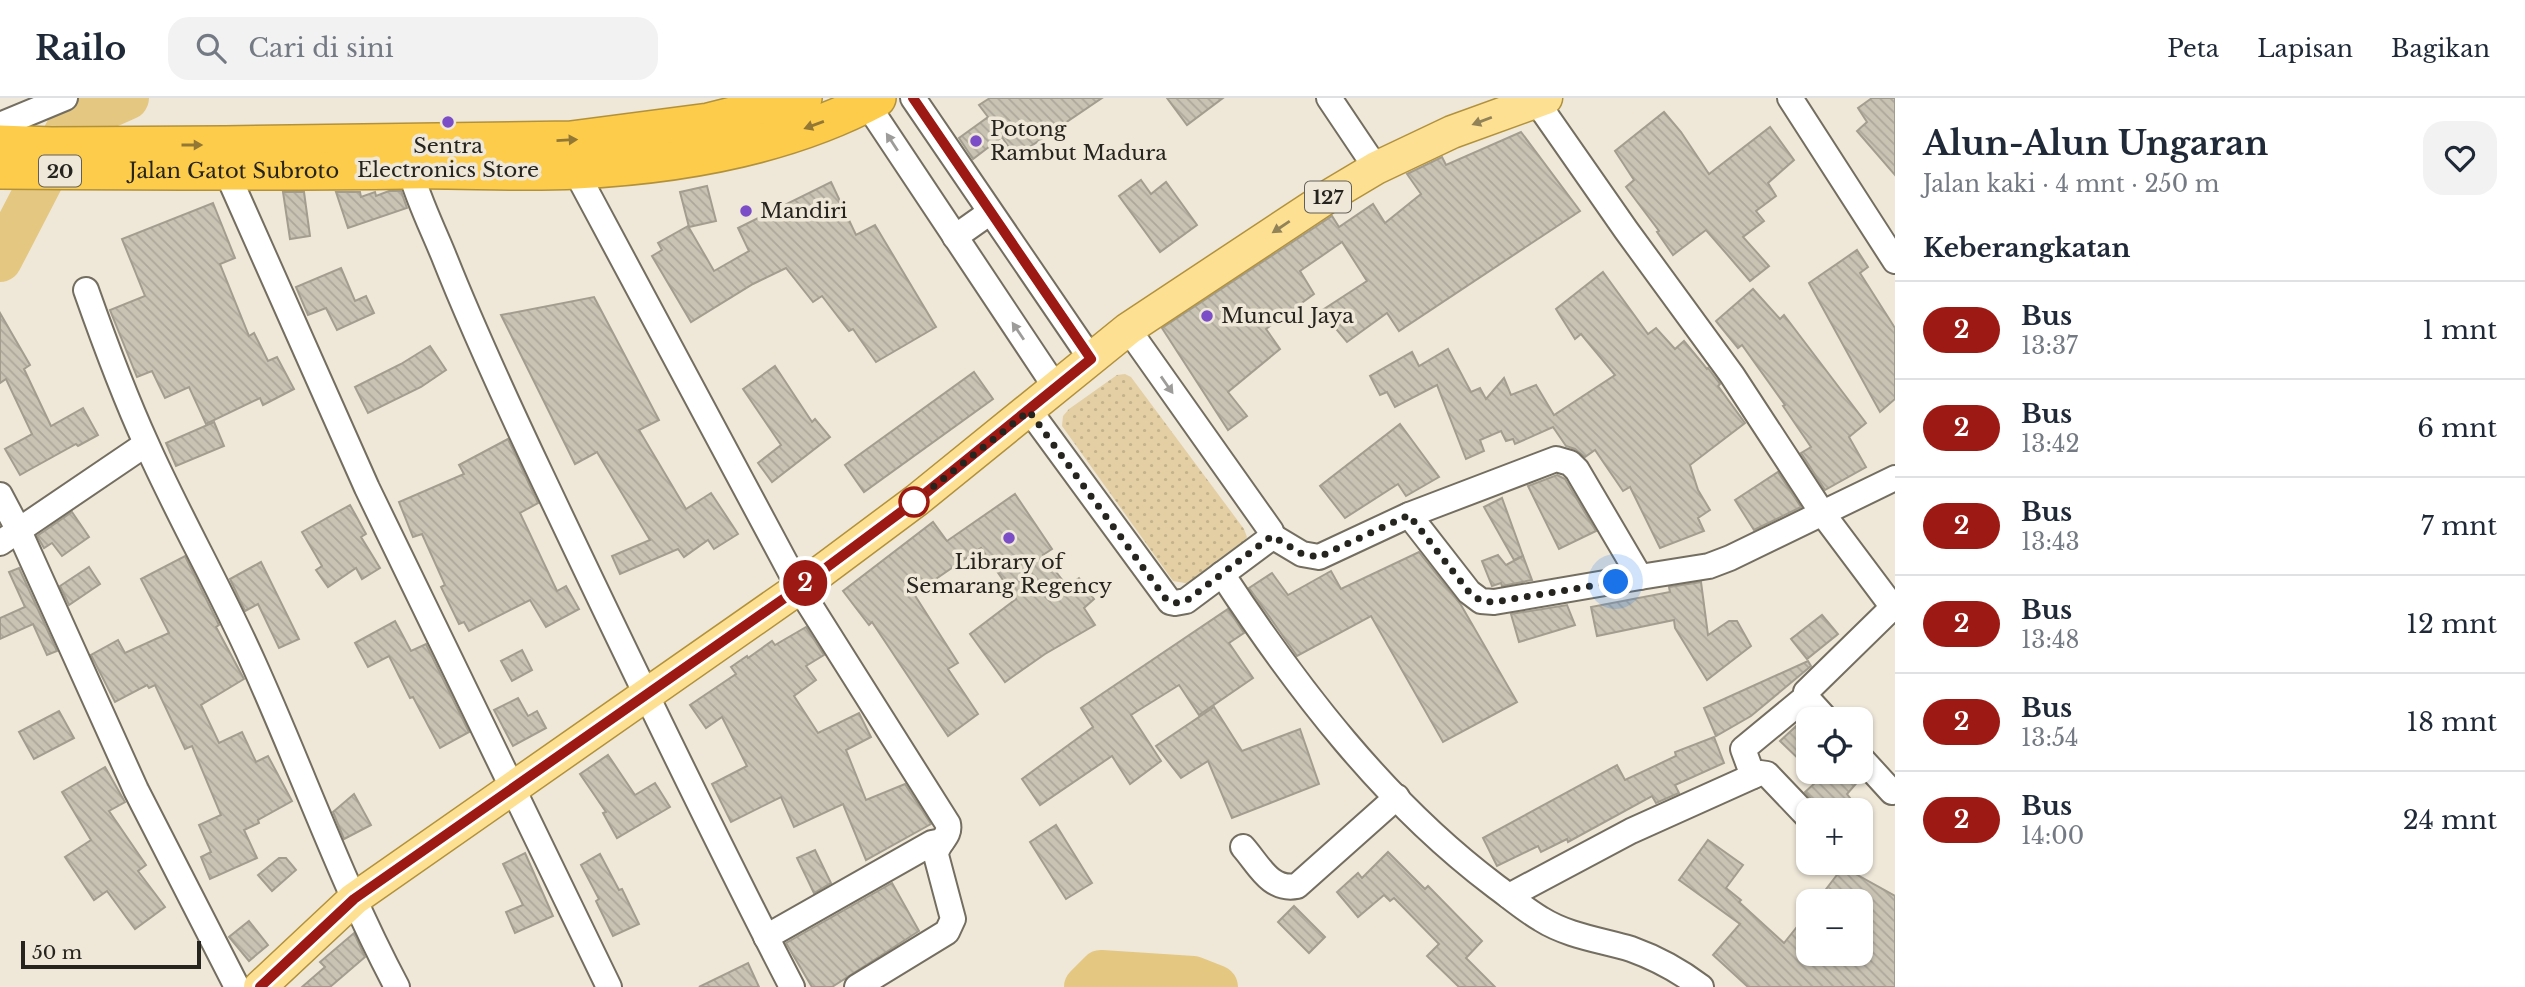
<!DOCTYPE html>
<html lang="id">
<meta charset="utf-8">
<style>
:root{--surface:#fff;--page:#f2f2f3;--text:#1f2937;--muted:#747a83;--line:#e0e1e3}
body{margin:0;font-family:"Libre Baskerville",serif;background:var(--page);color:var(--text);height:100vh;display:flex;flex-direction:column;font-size:26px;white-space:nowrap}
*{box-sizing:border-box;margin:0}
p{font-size:23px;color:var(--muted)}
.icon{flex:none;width:38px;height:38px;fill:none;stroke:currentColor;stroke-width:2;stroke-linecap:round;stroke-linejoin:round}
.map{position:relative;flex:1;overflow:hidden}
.panel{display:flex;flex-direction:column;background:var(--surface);width:630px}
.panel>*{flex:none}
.badge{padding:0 14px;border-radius:23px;font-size:24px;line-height:46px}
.buttons{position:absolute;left:1796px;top:609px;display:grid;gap:14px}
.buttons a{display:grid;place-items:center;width:77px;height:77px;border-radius:14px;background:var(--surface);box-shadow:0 2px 5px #0004;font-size:35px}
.scale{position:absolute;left:21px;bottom:18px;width:180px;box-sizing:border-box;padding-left:7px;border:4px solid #26241e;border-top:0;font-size:19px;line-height:24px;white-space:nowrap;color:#26241e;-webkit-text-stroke:5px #efe8d9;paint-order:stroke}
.you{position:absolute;width:35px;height:35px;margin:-18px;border:5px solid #fff;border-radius:50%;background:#1a73e8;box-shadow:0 0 0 10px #1a73e833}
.map>.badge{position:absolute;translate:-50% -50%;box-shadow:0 0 0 4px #fff}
h2{padding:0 28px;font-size:26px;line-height:63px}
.round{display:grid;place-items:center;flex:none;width:74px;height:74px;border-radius:21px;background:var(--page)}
.summary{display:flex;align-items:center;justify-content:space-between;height:119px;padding:0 28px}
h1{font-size:33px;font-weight:800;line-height:52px}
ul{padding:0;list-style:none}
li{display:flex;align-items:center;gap:21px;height:98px;padding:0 28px;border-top:2px solid var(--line)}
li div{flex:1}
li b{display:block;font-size:26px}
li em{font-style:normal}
li .badge{min-width:77px;font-weight:700;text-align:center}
header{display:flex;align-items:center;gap:42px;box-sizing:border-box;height:98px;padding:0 35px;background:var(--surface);border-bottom:2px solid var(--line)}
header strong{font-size:33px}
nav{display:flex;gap:38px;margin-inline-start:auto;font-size:24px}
.search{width:490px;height:63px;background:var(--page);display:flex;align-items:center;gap:18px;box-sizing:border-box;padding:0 24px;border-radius:21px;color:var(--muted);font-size:26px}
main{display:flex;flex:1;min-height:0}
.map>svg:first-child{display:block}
.park{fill:url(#park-dots)}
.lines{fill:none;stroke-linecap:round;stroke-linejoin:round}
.river{stroke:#e4c781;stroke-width:44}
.building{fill:url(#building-back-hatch);stroke:#a39d8f;stroke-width:2}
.minor-casing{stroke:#746e61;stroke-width:28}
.major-casing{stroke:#b2913b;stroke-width:35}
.highway-casing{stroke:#b2913b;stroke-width:40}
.minor{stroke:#fff;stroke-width:24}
.major{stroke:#fee093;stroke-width:32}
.highway{stroke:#fdcc4b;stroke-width:37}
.oneway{fill:#928258}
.oneway2{fill:#927834}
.oneway3{fill:#9d9c9a}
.line-casing{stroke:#fff;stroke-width:16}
.line{stroke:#9c1a13;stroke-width:10}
.walk{stroke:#26241e;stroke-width:7;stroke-dasharray:0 12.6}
.poi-dot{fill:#7b4dc6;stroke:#efe8d9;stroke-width:2.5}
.stop-dot{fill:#fff;stroke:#9c1a13;stroke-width:3.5}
.labels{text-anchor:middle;stroke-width:7;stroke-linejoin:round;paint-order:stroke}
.shield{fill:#efe8d9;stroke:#625f56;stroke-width:2}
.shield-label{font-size:19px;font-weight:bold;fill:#26241e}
.poi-label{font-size:21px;fill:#26241e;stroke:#efe8d9;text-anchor:start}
.street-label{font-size:21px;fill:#26241e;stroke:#efe8d9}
</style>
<header>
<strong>Railo</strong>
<div class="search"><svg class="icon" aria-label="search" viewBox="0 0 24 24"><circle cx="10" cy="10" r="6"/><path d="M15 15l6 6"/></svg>Cari di sini</div>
<nav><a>Peta</a><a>Lapisan</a><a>Bagikan</a></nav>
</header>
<main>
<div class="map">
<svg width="1895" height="889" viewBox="0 0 1895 889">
<defs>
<pattern id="park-dots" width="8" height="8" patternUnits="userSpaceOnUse" patternTransform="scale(1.75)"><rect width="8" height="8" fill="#e3cfa3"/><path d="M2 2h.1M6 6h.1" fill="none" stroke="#c3b28c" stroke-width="1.8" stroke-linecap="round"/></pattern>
<pattern id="building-back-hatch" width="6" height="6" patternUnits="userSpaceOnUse" patternTransform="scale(1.75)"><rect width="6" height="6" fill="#c9c3b4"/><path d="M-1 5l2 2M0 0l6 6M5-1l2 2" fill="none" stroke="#aca79a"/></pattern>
</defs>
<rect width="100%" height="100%" fill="#efe8d9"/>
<!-- park -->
<polygon class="park" points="1125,276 1131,279 1244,431 1247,439 1243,446 1190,486 1173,483 1062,328 1063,318 1069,311 1117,277"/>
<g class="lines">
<!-- river -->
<g class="river">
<polyline points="0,162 71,25 127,0"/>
<polyline points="1086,889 1101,874 1193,880 1216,889"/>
</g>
</g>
<!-- building -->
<g class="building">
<polygon points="990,0 1102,0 1015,59 1002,39 973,61 959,40 988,19 979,7"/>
<polygon points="1167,0 1223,0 1187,27"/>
<polygon points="1872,0 1895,0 1895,77 1857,33 1867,24 1858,10"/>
<polygon points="1664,14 1681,34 1709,76 1770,29 1794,62 1768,85 1776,98 1756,113 1764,123 1743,139 1769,168 1750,183 1706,132 1673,157 1657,134 1659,133 1626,89 1634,82 1615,53"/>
<polygon points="1521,34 1580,113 1399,233 1387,215 1347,244 1321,213 1367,183 1342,144 1300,173 1314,196 1266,231 1280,251 1228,294 1247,318 1228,332 1162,230 1332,118 1339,129 1373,106 1385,125 1421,96 1407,76 1442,59 1446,67"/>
<polygon points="1141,82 1151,96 1166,84 1197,127 1160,154 1119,98"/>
<polygon points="831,84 856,137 875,127 936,229 876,264 853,231 849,233 822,198 813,204 786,170 753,186 691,224 652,158 662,152 658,145 688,128 714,173 749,153 738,130"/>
<polygon points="707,88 716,123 689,129 680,94"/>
<polygon points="389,93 401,93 407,110 348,130 336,94 360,94 361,99 375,94 376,98"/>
<polygon points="283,94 304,94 310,138 290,141"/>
<polygon points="213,105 235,160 220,166 249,238 254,235 268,263 277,259 294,291 263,307 260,300 206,326 189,289 165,300 152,273 137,279 110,212 145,198 122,141"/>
<polygon points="1857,152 1868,169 1860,175 1895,230 1895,301 1880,314 1809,185"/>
<polygon points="341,170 355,203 366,198 374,215 337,232 326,210 308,217 296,189"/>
<polygon points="1603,174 1648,236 1656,230 1675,251 1684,243 1707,271 1708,270 1720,286 1718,288 1745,325 1690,367 1698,392 1710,412 1698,420 1704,433 1660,450 1630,389 1623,393 1595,352 1585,359 1575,351 1566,348 1553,329 1515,346 1513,341 1506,343 1501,333 1480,342 1484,353 1466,361 1437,287 1395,309 1387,294 1380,297 1370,278 1412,254 1419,268 1448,251 1471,294 1480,290 1486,301 1504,280 1511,297 1536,287 1554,317 1615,277 1581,236 1575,241 1556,211"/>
<polygon points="1753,191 1780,221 1784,217 1866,325 1849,339 1866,369 1825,392 1801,355 1811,349 1783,308 1785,307 1742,247 1738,250 1716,223"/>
<polygon points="594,199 659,322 639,332 686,411 711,395 738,436 714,451 708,442 684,459 678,451 620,476 612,458 650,442 597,354 575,366 501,217"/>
<polygon points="0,215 30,267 24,271 51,328 83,310 98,337 78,348 76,346 20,377 5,351 32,336 6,281 0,285"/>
<polygon points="430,248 446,272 421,289 368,315 355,289 401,266"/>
<polygon points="775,268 812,324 815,321 830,339 772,384 758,365 781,347 743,291"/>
<polygon points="974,274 993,301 864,394 845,367"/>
<polygon points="214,324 224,348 176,368 166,345"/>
<polygon points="1400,326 1439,379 1406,398 1398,386 1345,420 1320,388"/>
<polygon points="508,341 538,405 520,415 557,493 566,488 579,511 546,529 530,502 469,533 464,524 459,526 441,489 445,487 422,436 413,439 399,404 464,376 459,367"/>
<polygon points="1778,374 1801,409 1754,432 1735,402"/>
<polygon points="1557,377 1565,381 1596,433 1559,451 1528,388"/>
<polygon points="1015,396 1052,451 1043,457 1067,488 1079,480 1094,501 1084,510 1095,527 1045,556 1005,584 970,536 1016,501 981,450 914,496 958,565 948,571 978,616 948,638 872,524 869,527 843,493 933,424 947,443"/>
<polygon points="1502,400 1523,458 1514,462 1484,409"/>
<polygon points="350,407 366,436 361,439 380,470 362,481 356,470 328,489 316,472 322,468 302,434"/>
<polygon points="72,414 89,439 62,458 52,445 44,450 37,438"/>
<polygon points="1419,454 1461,507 1517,604 1443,644 1371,518 1297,558 1249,490 1272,475 1288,497 1331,473 1341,491"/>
<polygon points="1498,457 1506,467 1523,458 1532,482 1502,488 1501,485 1492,488 1482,463"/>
<polygon points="185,458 219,527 216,529 244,581 201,607 219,645 242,634 256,664 268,658 292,703 258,722 259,725 244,732 257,760 210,781 201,759 211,754 199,727 221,717 192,648 185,651 155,587 149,590 147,587 115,604 91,557 118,542 125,555 169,535 141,481"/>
<polygon points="261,464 299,541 279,550 258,506 245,513 230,481"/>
<polygon points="89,469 100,486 69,507 60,488"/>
<polygon points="19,470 57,553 47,557 33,526 0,541 0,520 25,509 9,474"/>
<polygon points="1701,484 1708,537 1729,523 1737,523 1751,548 1707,582 1675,530 1674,522 1597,538 1591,509 1670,494 1669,489"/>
<polygon points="1567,507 1575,527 1519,544 1511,516"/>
<polygon points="1228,511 1244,535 1229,545 1253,580 1199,617 1179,587 1131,617 1161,663 1130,686 1112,658 1040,707 1022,681 1093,629 1081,610"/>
<polygon points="1822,517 1838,536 1807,561 1791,541"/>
<polygon points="395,523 411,553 426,546 469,634 440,650 413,599 410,600 389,558 368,569 355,545"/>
<polygon points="806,529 824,557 806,568 816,582 794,598 818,635 859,615 871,639 846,652 866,702 905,686 931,726 866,762 843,706 794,729 781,699 731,724 712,686 747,668 722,619 706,630 690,607 736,576 731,569 747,558 748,560 772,543 775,547"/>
<polygon points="522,552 532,572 512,583 501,563"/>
<polygon points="1808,563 1811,568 1751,618 1716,638 1704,610"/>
<polygon points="518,600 528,618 537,613 546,630 513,648 494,612"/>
<polygon points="1214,609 1242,653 1300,631 1319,686 1232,720 1208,663 1181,680 1156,648"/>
<polygon points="59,613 74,640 34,661 19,634"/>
<polygon points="1805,620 1808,623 1808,670 1780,643"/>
<polygon points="1714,639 1724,665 1675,687 1679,695 1656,705 1652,698 1568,744 1567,741 1541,754 1538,748 1497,768 1483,740 1617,667 1625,682 1676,658 1675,654"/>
<polygon points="608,657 635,697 655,685 670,709 617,740 603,715 606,714 580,676"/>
<polygon points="105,669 125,704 109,713 146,767 138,773 165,809 135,831 107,793 94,802 65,759 91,742 62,694"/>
<polygon points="1827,674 1853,674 1860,681 1847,696 1850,700 1841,712 1821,712 1805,694"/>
<polygon points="354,696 371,727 344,741 333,714"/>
<polygon points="1056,727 1092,785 1066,801 1030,744"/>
<polygon points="1708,742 1743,767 1726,790 1741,802 1739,804 1784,845 1808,815 1808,856 1860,856 1860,803 1817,803 1843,769 1895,798 1895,889 1748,889 1713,857 1740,826 1679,782"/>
<polygon points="815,752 831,785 814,795 797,760"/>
<polygon points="1388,754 1425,791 1428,788 1482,843 1466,860 1495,889 1459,889 1427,858 1439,846 1394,800 1390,803 1384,797 1358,819 1337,794 1358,775 1362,780"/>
<polygon points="525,755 553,818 515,835 506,814 523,807 503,766"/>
<polygon points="600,756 619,792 622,791 639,826 613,838 596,803 599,801 581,767"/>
<polygon points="279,760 286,760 296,772 272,793 258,777"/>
<polygon points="892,785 919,833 832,889 812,889 786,845"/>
<polygon points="1294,808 1325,839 1309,855 1278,824"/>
<polygon points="249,823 268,847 249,863 229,839"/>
<polygon points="354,835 365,859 330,889 302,889 325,869 320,864"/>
<polygon points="748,865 759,889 699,889"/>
</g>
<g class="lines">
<!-- minor casing -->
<g class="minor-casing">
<g id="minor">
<polyline points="863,0 1056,290"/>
<polyline points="913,0 1091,261"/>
<polyline points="1329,0 1376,70"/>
<polyline points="1790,0 1895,163"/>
<polyline points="1536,3 1626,132 1732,277 1823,416 1895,512"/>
<polyline points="0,27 65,0"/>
<path d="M410 72C418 101 431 127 443 156 473 232 507 305 542 379 623 550 705 721 792 889"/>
<path d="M575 72 799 490 948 726C951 739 937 744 936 757L953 821 947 834 857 889"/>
<polyline points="227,75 367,390 609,889"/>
<polyline points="955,139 989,115"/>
<path d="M86 192C104 243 123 295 146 345 179 419 220 490 253 564 302 672 341 784 397 889"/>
<polyline points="1029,312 1170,504 1175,505 1186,503 1268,442 1272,438 1271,433 1128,231"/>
<polyline points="0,397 19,433 136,692 237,889"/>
<polyline points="1409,417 1469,494 1481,503 1494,504 1640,479"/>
<polyline points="1272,438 1302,456 1319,459 1409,417 1556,361 1570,365 1577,372 1640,479 1709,468 1730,460 1895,380"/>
<polyline points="0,445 146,346"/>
<path d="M1222 476C1297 590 1384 704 1494 787 1509 798 1524 811 1541 821 1568 838 1601 842 1631 851 1656 860 1680 873 1701 889"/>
<polyline points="1826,621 1806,599 1806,594 1893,509"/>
<polyline points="1860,659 1892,694"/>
<polyline points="1753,678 1743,651 1806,599"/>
<path d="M1243 749C1259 767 1270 793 1297 788L1397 699"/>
<polyline points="1509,798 1631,733 1760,675 1767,676 1808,719"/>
<polyline points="766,839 932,745 942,743"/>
</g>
</g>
<!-- major casing -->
<g class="major-casing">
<polyline id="major" points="260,889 354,801 799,490 917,402 1128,231 1329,98 1376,70 1452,34 1546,0"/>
</g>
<!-- highway casing -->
<g class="highway-casing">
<g id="highway">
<polyline points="0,46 51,48 225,47 571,42 709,24 803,0"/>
<path id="s1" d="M0 72C136 73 271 74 407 72 463 71 520 75 576 72 678 67 786 49 877 0"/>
</g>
</g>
<!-- minor -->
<use href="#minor" class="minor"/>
<!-- major -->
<use href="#major" class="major"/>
<!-- highway -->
<use href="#highway" class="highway"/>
</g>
<!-- one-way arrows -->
<defs><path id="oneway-solid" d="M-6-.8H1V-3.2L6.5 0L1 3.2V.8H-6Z" transform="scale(1.75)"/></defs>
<g class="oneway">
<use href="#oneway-solid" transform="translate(1482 23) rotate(159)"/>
<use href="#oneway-solid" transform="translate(1281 129) rotate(146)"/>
</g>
<g class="oneway2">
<use href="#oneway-solid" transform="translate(814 27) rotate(160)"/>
<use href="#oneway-solid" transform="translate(567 42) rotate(-3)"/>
<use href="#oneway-solid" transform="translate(192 47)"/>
</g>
<g class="oneway3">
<use href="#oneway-solid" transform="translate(892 44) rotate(-123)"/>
<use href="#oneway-solid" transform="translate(1018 233) rotate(-124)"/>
<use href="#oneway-solid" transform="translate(1167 287) rotate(55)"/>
</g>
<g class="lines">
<!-- line casing -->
<g class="line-casing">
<polyline id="line" points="260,889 354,801 799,490 917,402 1091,261 913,0"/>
</g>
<!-- line -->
<use href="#line" class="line"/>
<!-- walk -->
<polyline class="walk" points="914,404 1029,313 1166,501 1175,505 1186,503 1272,438 1302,456 1319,459 1409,417 1469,494 1481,503 1494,504 1616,484"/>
</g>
<!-- markers -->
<g class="poi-dot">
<circle cx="448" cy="24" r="7"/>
<circle cx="976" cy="43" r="7"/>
<circle cx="746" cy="113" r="7"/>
<circle cx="1207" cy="218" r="7"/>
<circle cx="1009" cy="440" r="7"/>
</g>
<circle class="stop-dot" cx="914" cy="404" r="14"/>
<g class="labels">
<!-- shield labels -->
<g class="shield">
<rect x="39" y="57.5" width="42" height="31" rx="5"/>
<rect x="1305" y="83.5" width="46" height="31" rx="5"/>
</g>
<g class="shield-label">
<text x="60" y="80">20</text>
<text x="1328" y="106">127</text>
</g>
<!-- poi labels -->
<g class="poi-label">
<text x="990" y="38">Potong<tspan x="990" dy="24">Rambut Madura</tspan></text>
<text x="448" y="55" text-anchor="middle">Sentra<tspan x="448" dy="24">Electronics Store</tspan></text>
<text x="760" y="120">Mandiri</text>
<text x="1221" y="225">Muncul Jaya</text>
<text x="1009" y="471" text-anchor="middle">Library of<tspan x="1009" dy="24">Semarang Regency</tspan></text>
</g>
<!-- street labels -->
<g class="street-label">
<text dy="7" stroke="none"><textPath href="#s1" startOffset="234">Jalan Gatot Subroto</textPath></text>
</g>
</g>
</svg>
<div class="buttons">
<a><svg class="icon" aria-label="locate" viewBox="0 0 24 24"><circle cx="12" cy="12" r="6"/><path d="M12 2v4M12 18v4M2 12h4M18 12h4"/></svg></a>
<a>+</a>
<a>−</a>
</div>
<div class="scale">50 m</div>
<div class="you" style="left:1616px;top:484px"></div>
<b class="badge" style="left:805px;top:485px;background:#9c1a13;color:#fff">2</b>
</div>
<section class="panel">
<div class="summary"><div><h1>Alun-Alun Ungaran</h1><p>Jalan kaki · 4 mnt · 250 m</p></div><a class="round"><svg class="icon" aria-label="heart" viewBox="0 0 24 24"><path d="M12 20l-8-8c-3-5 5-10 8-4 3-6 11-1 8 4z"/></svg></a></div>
<h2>Keberangkatan</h2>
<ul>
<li><span class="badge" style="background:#9c1a13;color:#fff">2</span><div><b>Bus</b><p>13:37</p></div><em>1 mnt</em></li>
<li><span class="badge" style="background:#9c1a13;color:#fff">2</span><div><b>Bus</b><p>13:42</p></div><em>6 mnt</em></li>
<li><span class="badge" style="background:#9c1a13;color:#fff">2</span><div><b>Bus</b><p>13:43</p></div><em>7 mnt</em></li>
<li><span class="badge" style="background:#9c1a13;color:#fff">2</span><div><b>Bus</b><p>13:48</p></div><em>12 mnt</em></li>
<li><span class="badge" style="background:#9c1a13;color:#fff">2</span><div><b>Bus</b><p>13:54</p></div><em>18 mnt</em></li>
<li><span class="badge" style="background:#9c1a13;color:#fff">2</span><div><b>Bus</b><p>14:00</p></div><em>24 mnt</em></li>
</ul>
</section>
</main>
